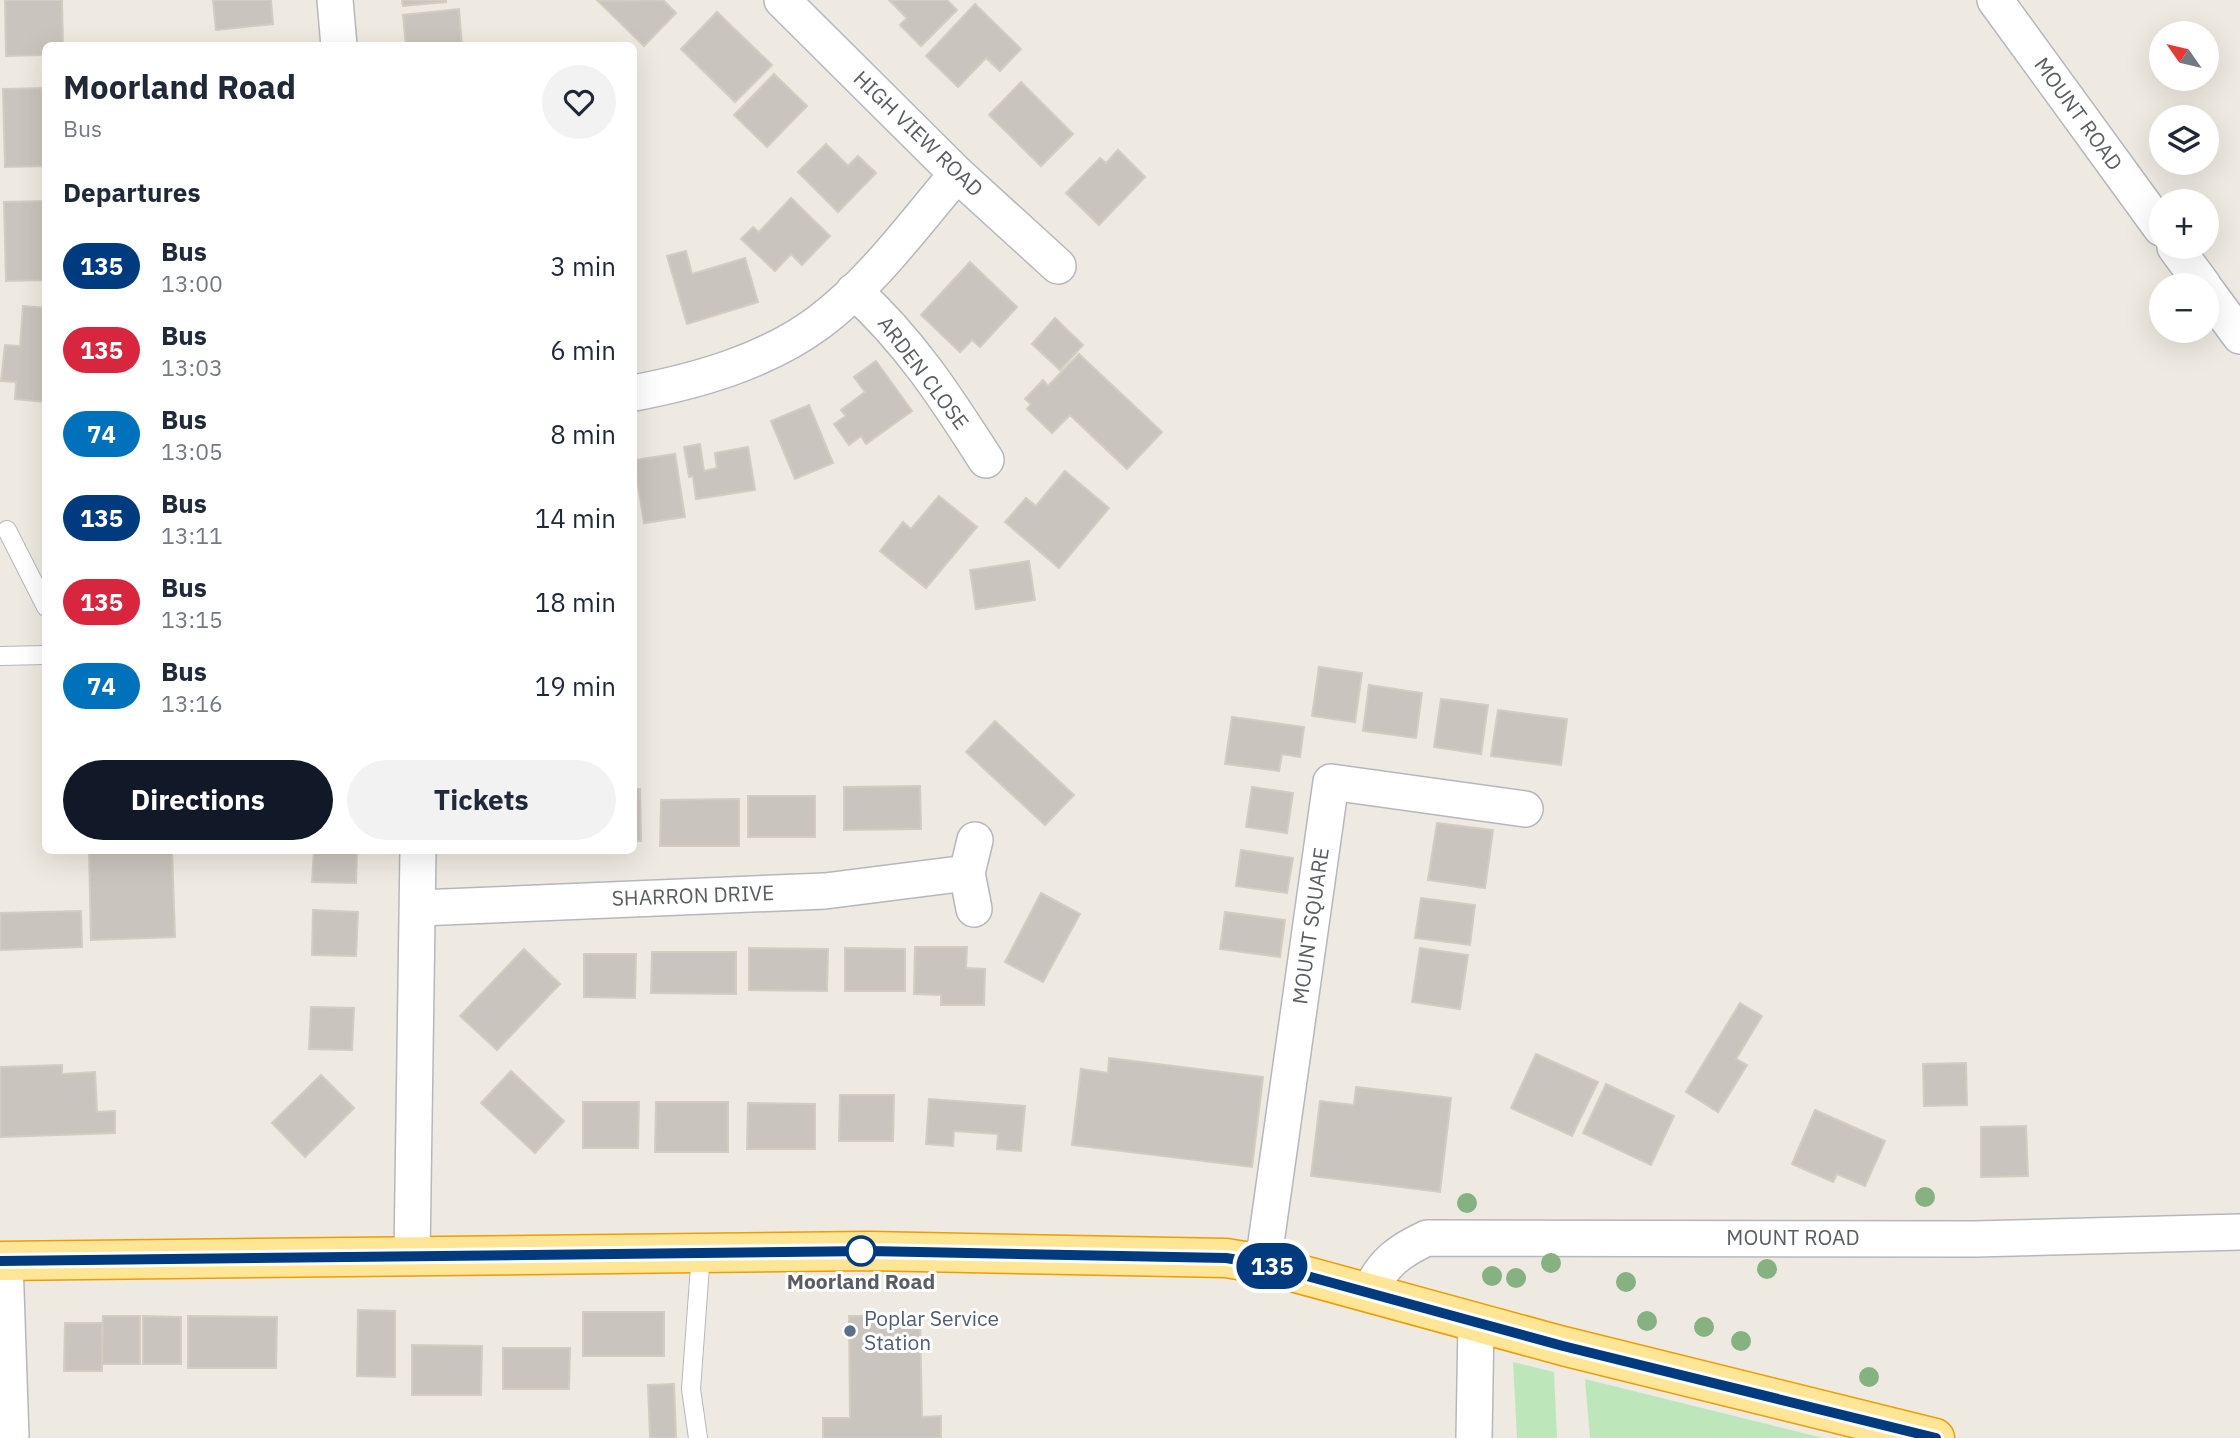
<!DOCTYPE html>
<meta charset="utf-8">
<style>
:root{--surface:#fff;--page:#f2f2f3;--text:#1f2937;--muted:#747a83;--accent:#111827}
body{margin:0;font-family:"IBM Plex Sans",sans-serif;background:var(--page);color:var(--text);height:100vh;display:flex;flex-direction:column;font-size:26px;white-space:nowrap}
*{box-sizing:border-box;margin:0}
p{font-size:23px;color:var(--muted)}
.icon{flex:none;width:38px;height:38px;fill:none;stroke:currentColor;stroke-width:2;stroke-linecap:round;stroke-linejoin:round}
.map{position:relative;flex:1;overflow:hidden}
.drawer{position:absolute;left:42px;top:42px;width:595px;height:812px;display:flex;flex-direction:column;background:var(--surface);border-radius:10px;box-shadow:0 7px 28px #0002}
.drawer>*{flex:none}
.badge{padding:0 14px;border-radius:23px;font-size:24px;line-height:46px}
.needle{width:46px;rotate:304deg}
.controls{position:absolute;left:2149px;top:21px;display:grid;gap:14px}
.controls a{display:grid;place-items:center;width:70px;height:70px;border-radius:50%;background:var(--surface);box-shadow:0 7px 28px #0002;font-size:35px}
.map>.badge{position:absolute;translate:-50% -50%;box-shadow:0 0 0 4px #fff}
h2{padding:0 21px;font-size:26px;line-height:63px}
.round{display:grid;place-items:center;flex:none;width:74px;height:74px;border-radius:37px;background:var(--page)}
.head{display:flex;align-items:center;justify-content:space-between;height:119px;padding:0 21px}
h1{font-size:33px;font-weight:700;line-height:52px}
.button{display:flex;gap:14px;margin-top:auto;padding:14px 21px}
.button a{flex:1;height:80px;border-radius:42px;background:var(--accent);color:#fff;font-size:28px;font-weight:700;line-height:80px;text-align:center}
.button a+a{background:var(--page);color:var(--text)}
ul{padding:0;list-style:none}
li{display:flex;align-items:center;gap:21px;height:84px;padding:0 21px}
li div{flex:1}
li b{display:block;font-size:26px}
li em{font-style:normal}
li .badge{min-width:77px;font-weight:700;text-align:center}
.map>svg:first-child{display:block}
.green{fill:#bde7bb}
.building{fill:#c9c5be;stroke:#d3ccbf;stroke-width:2}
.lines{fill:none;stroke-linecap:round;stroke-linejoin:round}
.service-casing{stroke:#b4b8bd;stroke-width:20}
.minor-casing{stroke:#b4b8bd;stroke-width:38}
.trunk-casing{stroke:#ef9c00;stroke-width:41}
.service{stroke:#fff;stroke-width:18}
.minor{stroke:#fff;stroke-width:35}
.trunk{stroke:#ffe596;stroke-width:38}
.tree{fill:#85b280}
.line-casing{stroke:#fff;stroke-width:16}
.line{stroke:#003b80;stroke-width:10}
.stop-dot{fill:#fff;stroke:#003b80;stroke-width:3.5}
.service-dot{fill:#5c6f8a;stroke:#fff;stroke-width:2.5}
.labels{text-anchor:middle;stroke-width:6;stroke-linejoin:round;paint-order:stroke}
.street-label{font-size:21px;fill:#5a5e63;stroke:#fff}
.stop-label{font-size:21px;font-weight:bold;fill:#5a5e63;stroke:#fff}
.service-label{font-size:21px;fill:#4e5e75;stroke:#fff;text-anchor:start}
</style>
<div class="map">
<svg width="2240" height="1438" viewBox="0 0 2240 1438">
<rect width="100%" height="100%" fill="#eeeae1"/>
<!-- green -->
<g class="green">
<polygon points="1513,1362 1554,1372 1557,1438 1517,1438"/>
<polygon points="1585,1379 1823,1438 1590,1438"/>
</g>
<!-- building -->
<g class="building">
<polygon points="5,0 62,0 63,46 46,46 46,55 6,56"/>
<polygon points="213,0 271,0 273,24 216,30"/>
<polygon points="402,0 446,0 446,2 403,6"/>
<polygon points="663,0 676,13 644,46 598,1"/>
<polygon points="889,0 947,0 957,10 921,46 900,25 907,18"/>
<polygon points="975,4 1021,49 1000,71 986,58 958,87 926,56"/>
<polygon points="459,9 462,46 406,46 403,15"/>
<polygon points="717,12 772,65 735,102 681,49"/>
<polygon points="774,74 807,106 767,147 734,115"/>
<polygon points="1021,82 1073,134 1041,166 989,115"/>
<polygon points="46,88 46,166 5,167 3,89"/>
<polygon points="826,144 848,166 858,156 876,173 838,212 798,172"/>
<polygon points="1118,150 1145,177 1099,225 1066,193 1100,158 1106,163"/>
<polygon points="791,198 830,236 802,265 791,254 775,271 741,239 753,227 759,232"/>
<polygon points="46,201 46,280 6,281 4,202"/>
<polygon points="686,251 692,274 745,258 758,302 687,324 667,256"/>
<polygon points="970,262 1017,307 980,347 972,340 960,352 921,315"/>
<polygon points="23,306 46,308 46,402 15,399 16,382 1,381 5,345 20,346"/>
<polygon points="1055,318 1083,345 1060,370 1032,344"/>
<polygon points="1079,354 1162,432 1127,469 1070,415 1052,433 1027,409 1031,404 1025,399 1043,380 1048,386"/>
<polygon points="876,361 912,411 866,444 861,436 849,445 834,424 846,416 841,410 865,392 854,377"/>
<polygon points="809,405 833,463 795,479 771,421"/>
<polygon points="700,444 704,471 717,468 715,453 748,447 755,490 696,499 693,476 689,477 684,447"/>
<polygon points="675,454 685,517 644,523 634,460"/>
<polygon points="1065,471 1109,508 1059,568 1005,522 1026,498 1036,506"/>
<polygon points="939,496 977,527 926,588 880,551 903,522 911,529"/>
<polygon points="1029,561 1035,600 976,609 970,570"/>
<polygon points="1319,667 1362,673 1355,722 1312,716"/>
<polygon points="1369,685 1422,693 1416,738 1363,731"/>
<polygon points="1441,699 1488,705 1481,754 1434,747"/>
<polygon points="1498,710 1567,719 1561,765 1491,756"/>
<polygon points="1232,717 1304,727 1300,757 1282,754 1279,771 1225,764"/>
<polygon points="995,721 1074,795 1045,825 966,752"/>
<polygon points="920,786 921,829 844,830 844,787"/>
<polygon points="1252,787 1293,793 1287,833 1246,827"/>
<polygon points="634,789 640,789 641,841 634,841"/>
<rect x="748" y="796" width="67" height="41"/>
<polygon points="739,799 739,846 660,846 661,800"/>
<polygon points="1437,823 1493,830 1485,888 1428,880"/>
<polygon points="89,850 172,850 175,937 91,940"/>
<polygon points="314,850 357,850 356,883 312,882"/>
<polygon points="1241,850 1293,858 1287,893 1236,886"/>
<polygon points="1041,893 1080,914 1043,982 1005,962"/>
<polygon points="1421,898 1475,905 1470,945 1415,938"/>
<polygon points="313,910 358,912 356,956 312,955"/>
<polygon points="81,911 82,947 0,950 0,913"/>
<polygon points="1225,912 1285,920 1280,957 1220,949"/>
<polygon points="915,947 967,947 966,968 985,969 984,1005 941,1005 941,995 914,994"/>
<polygon points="749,948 828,949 827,991 749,990"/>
<polygon points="845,948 905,949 905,991 845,991"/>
<polygon points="1420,948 1468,955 1460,1009 1412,1002"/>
<polygon points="524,949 560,984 497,1050 460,1016"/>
<polygon points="652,952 736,952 736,994 651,993"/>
<polygon points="584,954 636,954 635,998 584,997"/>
<polygon points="1740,1003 1762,1016 1736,1059 1747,1065 1718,1112 1686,1092"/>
<polygon points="311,1007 354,1008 352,1050 309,1049"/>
<polygon points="1536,1054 1598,1082 1572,1136 1511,1108"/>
<polygon points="1109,1058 1263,1077 1252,1167 1072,1145 1081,1069 1108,1073"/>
<polygon points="1966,1063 1967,1105 1924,1106 1923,1064"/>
<polygon points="62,1065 62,1074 95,1072 97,1112 115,1111 115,1133 0,1137 0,1067"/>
<polygon points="511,1071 564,1121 535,1153 481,1103"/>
<polygon points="321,1075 354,1108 305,1157 272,1123"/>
<polygon points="1606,1084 1674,1116 1651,1165 1583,1133"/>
<polygon points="1356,1087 1451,1098 1440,1192 1311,1176 1320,1101 1354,1105"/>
<polygon points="840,1095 894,1095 893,1141 839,1141"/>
<polygon points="929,1099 1025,1106 1021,1151 997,1149 998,1134 954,1131 953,1146 926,1144"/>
<polygon points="583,1102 639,1102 638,1148 583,1148"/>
<polygon points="656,1102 728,1102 728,1152 655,1152"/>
<polygon points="748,1103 815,1104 815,1149 747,1149"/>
<polygon points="1815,1110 1885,1141 1865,1186 1837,1174 1833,1182 1792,1164"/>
<polygon points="2026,1126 2028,1176 1981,1177 1981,1127"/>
<polygon points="358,1310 395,1311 395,1377 357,1376"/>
<rect x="583" y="1312" width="81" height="44"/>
<polygon points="103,1316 140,1316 140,1364 102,1364"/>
<polygon points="143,1316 181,1317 181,1364 143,1364"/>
<polygon points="188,1316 277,1317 276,1368 188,1368"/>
<polygon points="849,1316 920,1316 922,1417 941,1416 941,1438 823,1438 823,1418 850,1418"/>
<polygon points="65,1323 102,1323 102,1371 64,1371"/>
<polygon points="412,1345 482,1346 481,1395 412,1395"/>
<polygon points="503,1348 570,1348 569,1389 503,1389"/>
<polygon points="674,1384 676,1438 650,1438 648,1385"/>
</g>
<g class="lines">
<!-- service casing -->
<g class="service-casing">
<g id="service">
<polyline points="7,530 46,607"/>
<polyline points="0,656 46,655"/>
<polyline points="698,1438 691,1389 701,1253"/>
</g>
</g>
<!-- minor casing -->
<g class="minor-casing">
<g id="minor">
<polyline points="335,0 339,46"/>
<polyline points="782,0 957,174 1058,266"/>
<polyline points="1995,0 2161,228"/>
<polyline points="2175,247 2203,285"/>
<path d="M854 291C909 340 947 399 986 460"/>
<polyline points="2207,291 2240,336"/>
<path d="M634 393C697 381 765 362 818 323 872 283 914 224 957 174"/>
<polyline points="419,908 825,891 967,873"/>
<polyline points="974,909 967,873 975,840"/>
<polyline points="412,1255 418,850"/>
<polyline points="5,1261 11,1438"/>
<polyline points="1263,1264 1331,782 1525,809"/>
<path d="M1370 1291C1383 1263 1399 1251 1427 1238L1975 1239 2240 1232"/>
<polyline points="1474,1438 1476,1322"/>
</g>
</g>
<!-- trunk casing -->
<g class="trunk-casing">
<polyline id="trunk" points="0,1261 869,1251 1226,1258 1263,1264 1563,1346 1935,1438"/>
</g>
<!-- service -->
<use href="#service" class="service"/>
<!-- minor -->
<use href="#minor" class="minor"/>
<!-- trunk -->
<use href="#trunk" class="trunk"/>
</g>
<!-- trees -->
<g class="tree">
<circle cx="1925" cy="1197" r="10"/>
<circle cx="1467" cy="1203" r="10"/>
<circle cx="1551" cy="1263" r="10"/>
<circle cx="1767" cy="1269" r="10"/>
<circle cx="1492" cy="1276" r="10"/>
<circle cx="1516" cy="1278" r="10"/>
<circle cx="1626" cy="1282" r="10"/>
<circle cx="1647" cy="1321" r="10"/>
<circle cx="1704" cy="1327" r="10"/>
<circle cx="1741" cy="1341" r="10"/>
<circle cx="1869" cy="1377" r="10"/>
</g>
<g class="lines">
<!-- line casing -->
<g class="line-casing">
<polyline id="line" points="0,1261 869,1251 1226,1258 1263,1264 1563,1346 1936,1438"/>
</g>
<!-- line -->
<use href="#line" class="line"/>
</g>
<!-- markers -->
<circle class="stop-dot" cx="861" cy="1251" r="14"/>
<circle class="service-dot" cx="850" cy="1331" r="7"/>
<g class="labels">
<!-- street labels -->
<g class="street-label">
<text transform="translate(2078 114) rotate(54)" y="7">MOUNT ROAD</text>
<text transform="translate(918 134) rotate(44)" y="7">HIGH VIEW ROAD</text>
<text transform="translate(923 373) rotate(53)" y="7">ARDEN CLOSE</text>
<text transform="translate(693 896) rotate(-2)" y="7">SHARRON DRIVE</text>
<text transform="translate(1311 926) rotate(-82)" y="7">MOUNT SQUARE</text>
<text x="1793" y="1245">MOUNT ROAD</text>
</g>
<!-- stop labels -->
<g class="stop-label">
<text x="861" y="1289">Moorland Road</text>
</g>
<!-- service labels -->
<g class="service-label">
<text x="864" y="1326">Poplar Service<tspan x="864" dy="24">Station</tspan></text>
</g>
</g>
</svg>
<div class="controls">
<a><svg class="needle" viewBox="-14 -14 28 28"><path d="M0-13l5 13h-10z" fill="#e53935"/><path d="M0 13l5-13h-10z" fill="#747a83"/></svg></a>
<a><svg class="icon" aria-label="layers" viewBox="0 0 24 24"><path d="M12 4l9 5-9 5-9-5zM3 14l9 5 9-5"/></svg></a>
<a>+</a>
<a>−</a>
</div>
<b class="badge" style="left:1272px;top:1266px;background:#003b80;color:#fff">135</b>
<section class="drawer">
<div class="head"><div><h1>Moorland Road</h1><p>Bus</p></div><a class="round"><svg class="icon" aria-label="heart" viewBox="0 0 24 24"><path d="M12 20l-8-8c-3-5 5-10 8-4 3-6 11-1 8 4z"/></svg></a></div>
<h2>Departures</h2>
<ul>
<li><span class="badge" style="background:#003b80;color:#fff">135</span><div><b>Bus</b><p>13:00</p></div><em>3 min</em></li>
<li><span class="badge" style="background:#d7263d;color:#fff">135</span><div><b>Bus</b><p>13:03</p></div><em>6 min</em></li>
<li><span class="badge" style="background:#0072bc;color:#fff">74</span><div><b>Bus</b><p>13:05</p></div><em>8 min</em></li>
<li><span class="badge" style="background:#003b80;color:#fff">135</span><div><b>Bus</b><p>13:11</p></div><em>14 min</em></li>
<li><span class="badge" style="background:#d7263d;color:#fff">135</span><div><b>Bus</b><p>13:15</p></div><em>18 min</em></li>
<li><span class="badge" style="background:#0072bc;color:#fff">74</span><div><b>Bus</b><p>13:16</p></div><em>19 min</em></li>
</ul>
<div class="button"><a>Directions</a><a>Tickets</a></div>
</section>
</div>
